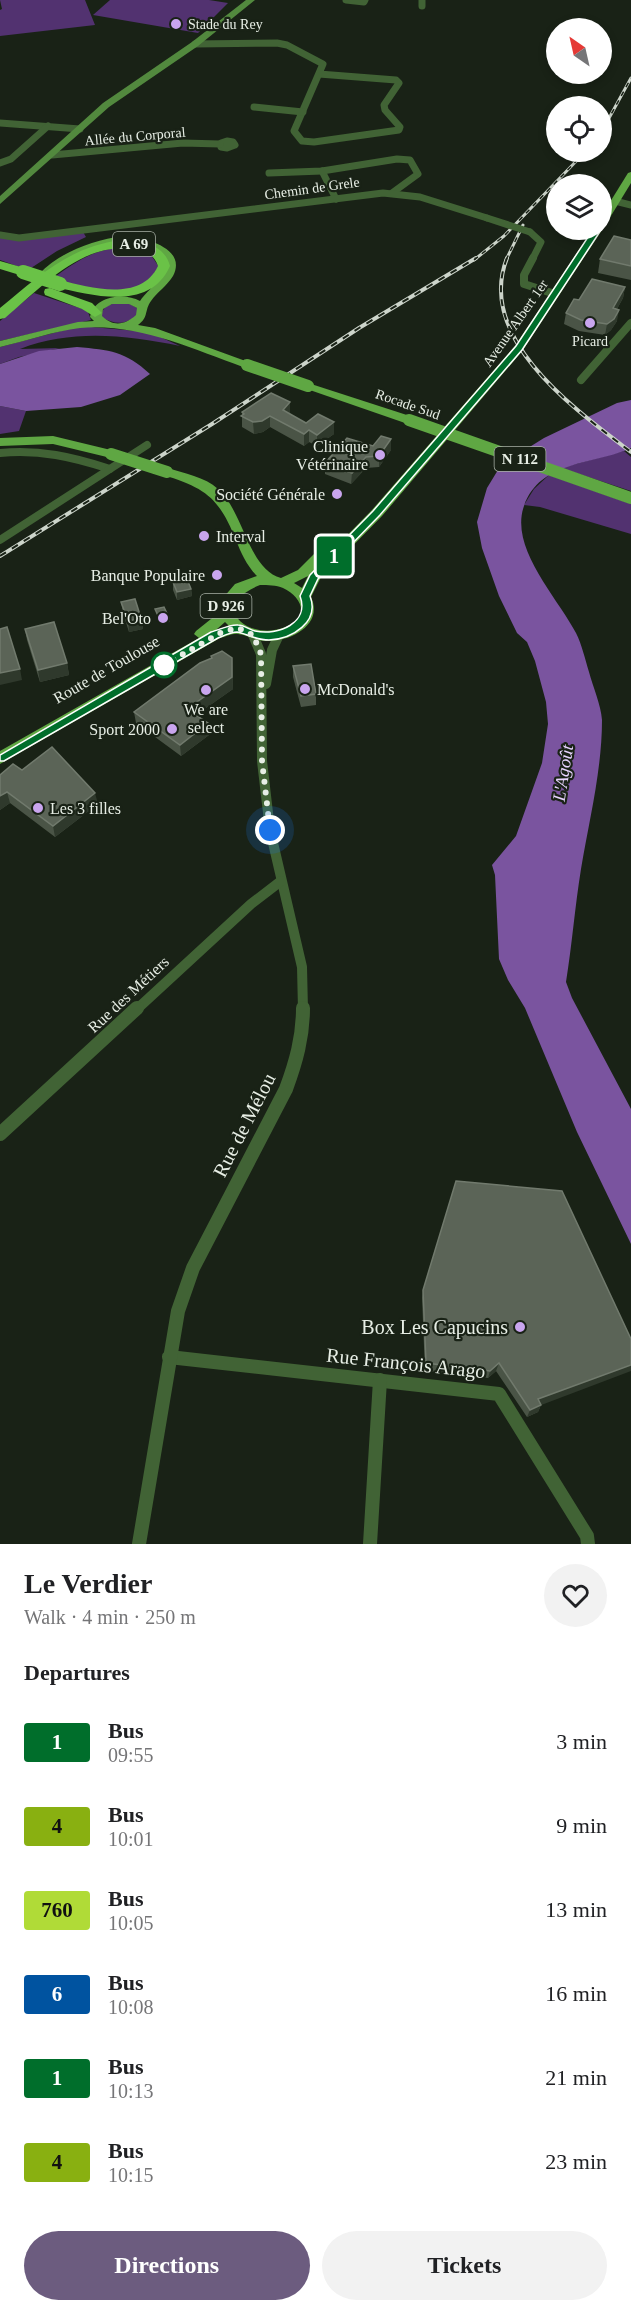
<!DOCTYPE html>
<meta charset="utf-8">
<style>
:root{--surface:#fff;--page:#f2f2f2;--text:#202124;--muted:#757577;--accent:#6c5c7f}
body{margin:0;font-family:"Times New Roman",serif;background:var(--page);color:var(--text);height:100vh;display:flex;flex-direction:column;font-size:22px;white-space:nowrap}
*{box-sizing:border-box;margin:0}
p{font-size:20px;color:var(--muted)}
.icon{flex:none;width:33px;height:33px;fill:none;stroke:currentColor;stroke-width:2;stroke-linecap:round;stroke-linejoin:round}
.map{position:relative;height:1544px;overflow:hidden}
.side{display:flex;flex-direction:column;background:var(--surface);flex:1}
.side>*{flex:none}
.badge{padding:0 12px;border-radius:4px;font-size:21px;line-height:39px}
.needle{width:39px;rotate:326deg}
.buttons{position:absolute;left:546px;top:18px;display:grid;gap:12px}
.buttons a{display:grid;place-items:center;width:66px;height:66px;border-radius:50%;background:var(--surface);box-shadow:0 3px 9px #0003;font-size:30px}
.you{position:absolute;width:30px;height:30px;margin:-15px;border:4px solid #fff;border-radius:50%;background:#1a73e8;box-shadow:0 0 0 9px #1a73e833}
.map>.badge{position:absolute;translate:-50% -50%;box-shadow:0 0 0 3px #fff}
h2{padding:0 24px;font-size:22px;line-height:54px}
.round{display:grid;place-items:center;flex:none;width:63px;height:63px;border-radius:32px;background:var(--page)}
.summary{display:flex;align-items:center;justify-content:space-between;height:102px;padding:0 24px}
h1{font-size:28px;font-weight:700;line-height:45px}
.action{display:flex;gap:12px;margin-top:auto;padding:12px 24px}
.action a{flex:1;height:69px;border-radius:36px;background:var(--accent);color:#fff;font-size:24px;font-weight:700;line-height:69px;text-align:center}
.action a+a{background:var(--page);color:var(--text)}
ul{padding:0;list-style:none}
li{display:flex;align-items:center;gap:18px;height:84px;padding:0 24px}
li div{flex:1}
li b{display:block;font-size:22px}
li em{font-style:normal}
li .badge{min-width:66px;font-weight:700;text-align:center}
.map>svg:first-child{display:block}
.green{fill:#523270}
.water{fill:#7a549f}
.lines{fill:none;stroke-linecap:round;stroke-linejoin:round}
.street-far3{stroke:#416335;stroke-width:7}
.street-far2{stroke:#416335;stroke-width:8}
.street-far1{stroke:#416335;stroke-width:10}
.street{stroke:#416335;stroke-width:14}
.secondary{fill:#52893e;fill-rule:evenodd}
.primary{fill:#5fa743;fill-rule:evenodd}
.highway{fill:#6ac247;fill-rule:evenodd}
.rail-far1-casing{stroke:#ccd4ca;stroke-width:3}
.rail-casing{stroke:#ccd4ca;stroke-width:4}
.rail-far1{stroke:#192216;stroke-width:1.5;stroke-dasharray:5;stroke-linecap:butt}
.rail{stroke:#192216;stroke-width:2;stroke-dasharray:7;stroke-linecap:butt}
.street-bridge{stroke:#416335;stroke-width:7}
.primary-bridge{stroke:#5fa743;stroke-width:12}
.highway-bridge{stroke:#6ac247;stroke-width:14}
.wall{fill:#4a5446}
.shaded-wall{fill:#2f392c}
.building{fill:#5b6457;stroke:#717a6d;stroke-width:1.5}
.line{fill:#006e2b;stroke:#fff;stroke-width:1.5}
.walk{stroke:#e7eee5;stroke-width:6;stroke-dasharray:0 10.8}
.poi-dot{fill:#c9a5ee;stroke:#192216;stroke-width:2}
.stop-dot{fill:#fff;stroke:#006e2b;stroke-width:3}
.labels{text-anchor:middle;stroke-width:4.5;stroke-linejoin:round;paint-order:stroke}
.far-poi-label{font-size:14px;fill:#e7eee5;stroke:#192216;text-anchor:start}
.far-street-label{font-size:14px;fill:#e7eee5;stroke:#192216}
.shield{fill:#192216;stroke:#a9b1a7;stroke-width:1.5}
.shield-label{font-size:15px;font-weight:bold;fill:#e7eee5}
.poi-label{font-size:16px;fill:#e7eee5;stroke:#192216;text-anchor:end}
.street-label{font-size:16px;fill:#e7eee5;stroke:#192216}
.water-label{font-size:18px;font-style:italic;fill:#e7d4fe;stroke:#192216}
.near-street-label{font-size:20px;fill:#e7eee5;stroke:#192216}
.near-poi-label{font-size:20px;fill:#e7eee5;stroke:#192216;text-anchor:end}
</style>
<div class="map">
<svg width="631" height="1544" viewBox="0 0 631 1544">
<rect width="100%" height="100%" fill="#192216"/>
<!-- green -->
<g class="green">
<polygon points="0,0 85,0 95,25 0,36 0,10 2,9"/>
<polygon points="110,0 209,0 228,3 198,33 93,15"/>
<polygon points="83,232 86,237 57,251 28,270 0,260 0,237"/>
<path d="M127 247 151 255 159 267C155 272 151 278 147 282 125 301 77 285 52 279 76 261 96 248 127 247Z"/>
<polygon points="34,293 83,309 88,312 91,320 0,341 0,321"/>
<path d="M116 303H128L137 308 138 315C124 325 116 325 101 317 102 307 107 305 116 303Z"/>
<path d="M80 326 149 332 180 346C126 335 72 329 20 349L60 348 19 357 0 364V347Z"/>
<polygon points="0,406 26,411 19,431 0,434"/>
<polygon points="624,451 631,457 631,491 561,468"/>
<polygon points="549,475 631,504 631,534 540,507 524,505 534,489"/>
</g>
<!-- water -->
<g class="water">
<path d="M77 347C110 350 125 351 150 374L120 395 81 407 26 411 0 406V364L39 351Z"/>
<path d="M631 400V448C594 465 540 460 524 506 509 548 558 598 576 633 582 645 585 659 589 672 593 687 601 705 602 720 602 770 589 821 581 869 575 906 572 945 566 982L572 998 631 1109V1244L577 1132 525 1008 508 980 499 959 495 875 492 865 516 836 542 763 548 724 546 702 535 661 527 642 517 633 499 596 482 548 477 522 487 488 501 465 544 438 617 403Z"/>
</g>
<g class="lines">
<!-- street-far3 -->
<g class="street-far3">
<polyline points="346,0 364,2 365,0"/>
<polyline points="422,0 422,6"/>
<polyline points="195,44 277,43 287,45 323,64 294,131 302,141 314,142 399,130 400,127 385,110 384,105 399,83 396,80 319,74"/>
<polyline points="254,107 303,112"/>
<polyline points="0,123 80,129"/>
<polygon points="227,141 233,142 235,145 227,148 221,147 221,143"/>
<polyline points="52,155 183,143 220,144"/>
<polyline points="0,163 11,159 48,126"/>
<polyline points="322,171 336,199"/>
<polyline points="269,173 322,171 397,159 410,160 418,174 392,193"/>
<polyline points="615,201 631,205"/>
<polyline points="530,232 541,242 532,260"/>
<polyline points="0,235 19,238 383,193 420,197 487,218"/>
</g>
<!-- street-far2 -->
<g class="street-far2">
<polyline points="533,258 524,275 524,284 555,294"/>
<polyline points="581,380 631,323"/>
<path d="M0 453C39 449 73 457 110 469"/>
<polyline points="0,540 147,445"/>
</g>
<!-- street-far1 -->
<g class="street-far1">
<polyline points="253,635 261,654 262,761 270,830 302,967 303,1010"/>
<polyline points="266,684 272,650 279,635"/>
<polyline points="136,1010 251,904 281,881"/>
</g>
<!-- street -->
<g class="street">
<polyline points="0,1134 137,1008"/>
<polyline points="169,1357 499,1394 587,1536 588,1544"/>
<path d="M139 1544 178 1311 193 1268 286 1089C296 1062 303 1037 303 1008"/>
<polyline points="370,1544 380,1380"/>
</g>
<!-- secondary -->
<polygon class="secondary" points="246,0 255,0 198,46 109,107 0,204 0,196 103,103 192,42"/>
<!-- primary -->
<g class="primary">
<polygon points="631,172 631,183 606,224 602,225 602,215 628,173"/>
<path d="M602 229V230L523 350 382 516 320 579 311 597C324 625 290 642 266 641 256 641 248 635 238 634 233 633 225 637 220 638L0 764V751L199 638 194 634 196 631 221 611 223 598 235 584 257 576C247 566 241 553 236 540 219 498 206 488 163 475L161 472 163 469 167 468C184 473 205 477 218 489 244 512 248 569 281 578L298 570 315 553H325L326 557 372 510 515 346 592 230ZM308 576 302 588 294 583ZM260 585C268 585 276 585 283 588 300 596 310 614 290 625 252 645 204 607 260 585ZM225 622 229 626 216 630Z"/>
<path d="M123 236C142 237 188 247 173 276 167 286 157 292 151 301 144 311 149 317 138 325L155 328 251 363V367H243C190 348 137 323 80 328 54 331 26 341 0 347V341L78 322 94 321 90 317C94 296 124 292 140 301 150 287 167 278 164 259 130 231 94 244 61 267 54 272 49 278 40 276L39 274C60 252 93 240 123 236ZM112 304H129L137 308 136 315C125 325 113 327 102 316L103 309Z"/>
<polygon points="308,383 413,417 415,420 409,424 405,423 304,388 302,386"/>
<polygon points="53,436 115,451 117,454 111,458 53,444 0,446 0,438"/>
</g>
<!-- highway -->
<g class="highway">
<path d="M121 240C141 242 164 243 170 266 150 311 95 296 55 287L54 284 55 281 60 280C91 288 141 302 158 266 154 254 145 250 133 249 81 242 41 288 5 318L0 319V308C39 276 69 247 121 240Z"/>
<polygon points="0,261 28,269 29,272 23,276 0,269"/>
<polygon points="50,288 92,303 102,313 95,317 82,309 45,295 44,292 45,289"/>
</g>
<!-- rail-far1 casing -->
<g class="rail-far1-casing">
<g id="rail-far1">
<polyline points="602,131 631,78"/>
<polyline points="474,260 504,236 585,152"/>
<polyline points="506,260 523,225"/>
</g>
</g>
<!-- rail casing -->
<g class="rail-casing">
<g id="rail">
<path d="M507 258C475 339 577 411 631 452"/>
<polyline points="0,556 212,424 359,328 476,258"/>
</g>
</g>
<!-- rail-far1 -->
<use href="#rail-far1" class="rail-far1"/>
<!-- rail -->
<use href="#rail" class="rail"/>
<!-- street-bridge -->
<polyline class="street-bridge" points="487,218 530,232"/>
<!-- primary-bridge -->
<g class="primary-bridge">
<polyline points="247,365 308,386"/>
<polyline points="409,420 631,498"/>
<polyline points="111,454 167,472"/>
</g>
<!-- highway-bridge -->
<polyline class="highway-bridge" points="23,272 60,284"/>
</g>
<!-- wall -->
<g class="wall">
<polygon points="631,240 631,280 598,273 600,259"/>
<polygon points="625,287 623,298 617,309 617,321 611,330 605,335 579,331 564,324 566,313 579,300"/>
<polygon points="242,412 290,414 306,423 334,422 334,434 317,446 309,442 304,446 270,427 263,432 254,434 242,427"/>
<polygon points="391,439 391,450 379,467 366,468 351,484 325,474 325,463"/>
<polygon points="173,582 191,589 192,596 177,600 173,590"/>
<polygon points="121,602 141,618 143,629 129,632 123,613"/>
<polygon points="25,629 67,663 69,675 40,682 27,640"/>
<polygon points="211,656 232,658 233,689 196,715 208,723 209,735 181,756 136,723 134,712 211,659"/>
<polygon points="293,666 316,694 316,705 301,707 293,677"/>
<polygon points="22,770 98,804 55,837 10,803 0,810 0,775"/>
<polygon points="456,1181 541,1405 538,1412 527,1417 496,1371 488,1378 425,1371 422,1298 423,1290"/>
</g>
<!-- shaded-wall -->
<g class="shaded-wall">
<polygon points="625,287 623,298 611,320 613,308"/>
<polygon points="619,310 617,321 611,330 605,335 607,324"/>
<polygon points="290,402 290,414 283,422 283,410"/>
<polygon points="270,416 270,427 263,432 254,434 253,422"/>
<polygon points="334,422 334,434 317,446 317,435"/>
<polygon points="309,430 309,442 304,446 304,434"/>
<polygon points="391,439 391,450 379,467 379,456"/>
<polygon points="366,457 366,468 351,484 352,473"/>
<polygon points="191,589 192,596 177,600 177,592"/>
<polygon points="141,618 143,629 129,632 128,621"/>
<polygon points="169,618 170,622 160,624 160,620"/>
<polygon points="232,658 233,689 189,720 187,709"/>
<polygon points="67,663 69,675 40,682 38,670"/>
<polygon points="20,669 22,680 0,685 0,673"/>
<polygon points="208,723 209,735 181,756 180,745"/>
<polygon points="7,792 10,803 0,810 0,796"/>
<polygon points="95,793 98,804 55,837 53,826"/>
<polygon points="499,1363 496,1371 488,1378 490,1371"/>
<polygon points="631,1365 631,1371 536,1407 538,1399"/>
<polygon points="541,1405 538,1412 527,1417 530,1410"/>
</g>
<!-- building -->
<g class="building">
<polygon points="614,236 631,240 631,266 600,259"/>
<polygon points="592,279 625,287 613,308 619,310 614,319 607,324 581,320 566,313 574,299 579,300"/>
<polygon points="271,393 290,402 283,410 306,423 318,414 334,422 317,435 309,430 304,434 270,416 262,421 253,422 241,416 244,414 242,412"/>
<polygon points="381,436 391,439 379,456 366,457 352,473 325,463 347,438 373,446"/>
<polygon points="187,579 191,589 177,592 173,582"/>
<polygon points="135,599 141,618 128,621 121,602"/>
<polygon points="164,607 169,618 160,620 155,609"/>
<polygon points="54,622 67,663 38,670 25,629"/>
<polygon points="7,627 20,669 0,673 0,629"/>
<polygon points="222,651 232,658 232,677 187,709 208,723 180,745 134,712 200,663 212,658 211,656"/>
<polygon points="311,664 316,694 301,696 293,666"/>
<polygon points="52,747 95,793 53,826 7,792 0,796 0,775 13,764 22,770"/>
<polygon points="456,1181 562,1191 631,1339 631,1365 538,1399 541,1405 530,1410 499,1363 490,1371 426,1363 423,1290"/>
</g>
<!-- line -->
<path class="line" d="M594 228 601 230 522 350 380 515 318 579 310 596C320 622 292 639 269 640 255 640 245 633 237 632 231 632 223 636 218 638L4 761H0V755L211 632C219 630 230 624 238 625 244 625 250 630 255 631 278 636 310 623 300 596L310 575 373 511 516 346Z"/>
<g class="lines">
<!-- walk -->
<polyline class="walk" points="164,665 222,632 238,628 253,635 261,654 262,761 270,830"/>
</g>
<!-- markers -->
<g class="poi-dot">
<circle cx="176" cy="24" r="6"/>
<circle cx="590" cy="323" r="6"/>
<circle cx="380" cy="455" r="6"/>
<circle cx="337" cy="494" r="6"/>
<circle cx="204" cy="536" r="6"/>
<circle cx="217" cy="575" r="6"/>
<circle cx="163" cy="618" r="6"/>
<circle cx="305" cy="689" r="6"/>
<circle cx="206" cy="690" r="6"/>
<circle cx="172" cy="729" r="6"/>
<circle cx="38" cy="808" r="6"/>
<circle cx="520" cy="1327" r="6"/>
</g>
<circle class="stop-dot" cx="164" cy="665" r="12"/>
<g class="labels">
<!-- far-poi labels -->
<g class="far-poi-label">
<text x="188" y="29">Stade du Rey</text>
<text x="590" y="346" text-anchor="middle">Picard</text>
</g>
<!-- far-street labels -->
<g class="far-street-label">
<text transform="translate(135 136) rotate(-5)" y="5">Allée du Corporal</text>
<text transform="translate(312 188) rotate(-8)" y="5">Chemin de Grele</text>
<text transform="translate(515 323) rotate(-55)" y="5">Avenue Albert 1er</text>
<text transform="translate(408 404) rotate(19)" y="5">Rocade Sud</text>
</g>
<!-- shield labels -->
<g class="shield">
<rect x="113" y="232" width="42" height="24" rx="4.5"/>
<rect x="494.5" y="447" width="51" height="24" rx="4.5"/>
<rect x="200.5" y="594" width="51" height="24" rx="4.5"/>
</g>
<g class="shield-label">
<text x="134" y="249">A 69</text>
<text x="520" y="464">N 112</text>
<text x="226" y="611">D 926</text>
</g>
<!-- poi labels -->
<g class="poi-label">
<text x="368" y="452">Clinique<tspan x="368" dy="18">Vétérinaire</tspan></text>
<text x="325" y="500">Société Générale</text>
<text x="216" y="542" text-anchor="start">Interval</text>
<text x="205" y="581">Banque Populaire</text>
<text x="151" y="624">Bel'Oto</text>
<text x="317" y="695" text-anchor="start">McDonald's</text>
<text x="206" y="715" text-anchor="middle">We are<tspan x="206" dy="18">select</tspan></text>
<text x="160" y="735">Sport 2000</text>
<text x="50" y="814" text-anchor="start">Les 3 filles</text>
</g>
<!-- street labels -->
<g class="street-label">
<text transform="translate(106 669) rotate(-30)" y="6">Route de Toulouse</text>
<text transform="translate(128 994) rotate(-43)" y="6">Rue des Métiers</text>
</g>
<!-- water labels -->
<g class="water-label">
<text transform="translate(563 773) rotate(-81)" y="6">L'Agoût</text>
</g>
<!-- near-street labels -->
<g class="near-street-label">
<text transform="translate(244 1125) rotate(-63)" y="7">Rue de Mélou</text>
<text transform="translate(406 1363) rotate(6)" y="7">Rue François Arago</text>
</g>
<!-- near-poi labels -->
<g class="near-poi-label">
<text x="508" y="1334">Box Les Capucins</text>
</g>
</g>
</svg>
<div class="buttons">
<a><svg class="needle" viewBox="-14 -14 28 28"><path d="M0-13l5 13h-10z" fill="#e53935"/><path d="M0 13l5-13h-10z" fill="#757577"/></svg></a>
<a><svg class="icon" aria-label="locate" viewBox="0 0 24 24"><circle cx="12" cy="12" r="6"/><path d="M12 2v4M12 18v4M2 12h4M18 12h4"/></svg></a>
<a><svg class="icon" aria-label="layers" viewBox="0 0 24 24"><path d="M12 4l9 5-9 5-9-5zM3 14l9 5 9-5"/></svg></a>
</div>
<div class="you" style="left:270px;top:830px"></div>
<b class="badge" style="left:334px;top:556px;background:#006e2b;color:#fff">1</b>
</div>
<section class="side">
<div class="summary"><div><h1>Le Verdier</h1><p>Walk · 4 min · 250 m</p></div><a class="round"><svg class="icon" aria-label="heart" viewBox="0 0 24 24"><path d="M12 20l-8-8c-3-5 5-10 8-4 3-6 11-1 8 4z"/></svg></a></div>
<h2>Departures</h2>
<ul>
<li><span class="badge" style="background:#006e2b;color:#fff">1</span><div><b>Bus</b><p>09:55</p></div><em>3 min</em></li>
<li><span class="badge" style="background:#89b011;color:#111">4</span><div><b>Bus</b><p>10:01</p></div><em>9 min</em></li>
<li><span class="badge" style="background:#b0db37;color:#111">760</span><div><b>Bus</b><p>10:05</p></div><em>13 min</em></li>
<li><span class="badge" style="background:#0053a0;color:#fff">6</span><div><b>Bus</b><p>10:08</p></div><em>16 min</em></li>
<li><span class="badge" style="background:#006e2b;color:#fff">1</span><div><b>Bus</b><p>10:13</p></div><em>21 min</em></li>
<li><span class="badge" style="background:#89b011;color:#111">4</span><div><b>Bus</b><p>10:15</p></div><em>23 min</em></li>
</ul>
<div class="action"><a>Directions</a><a>Tickets</a></div>
</section>
